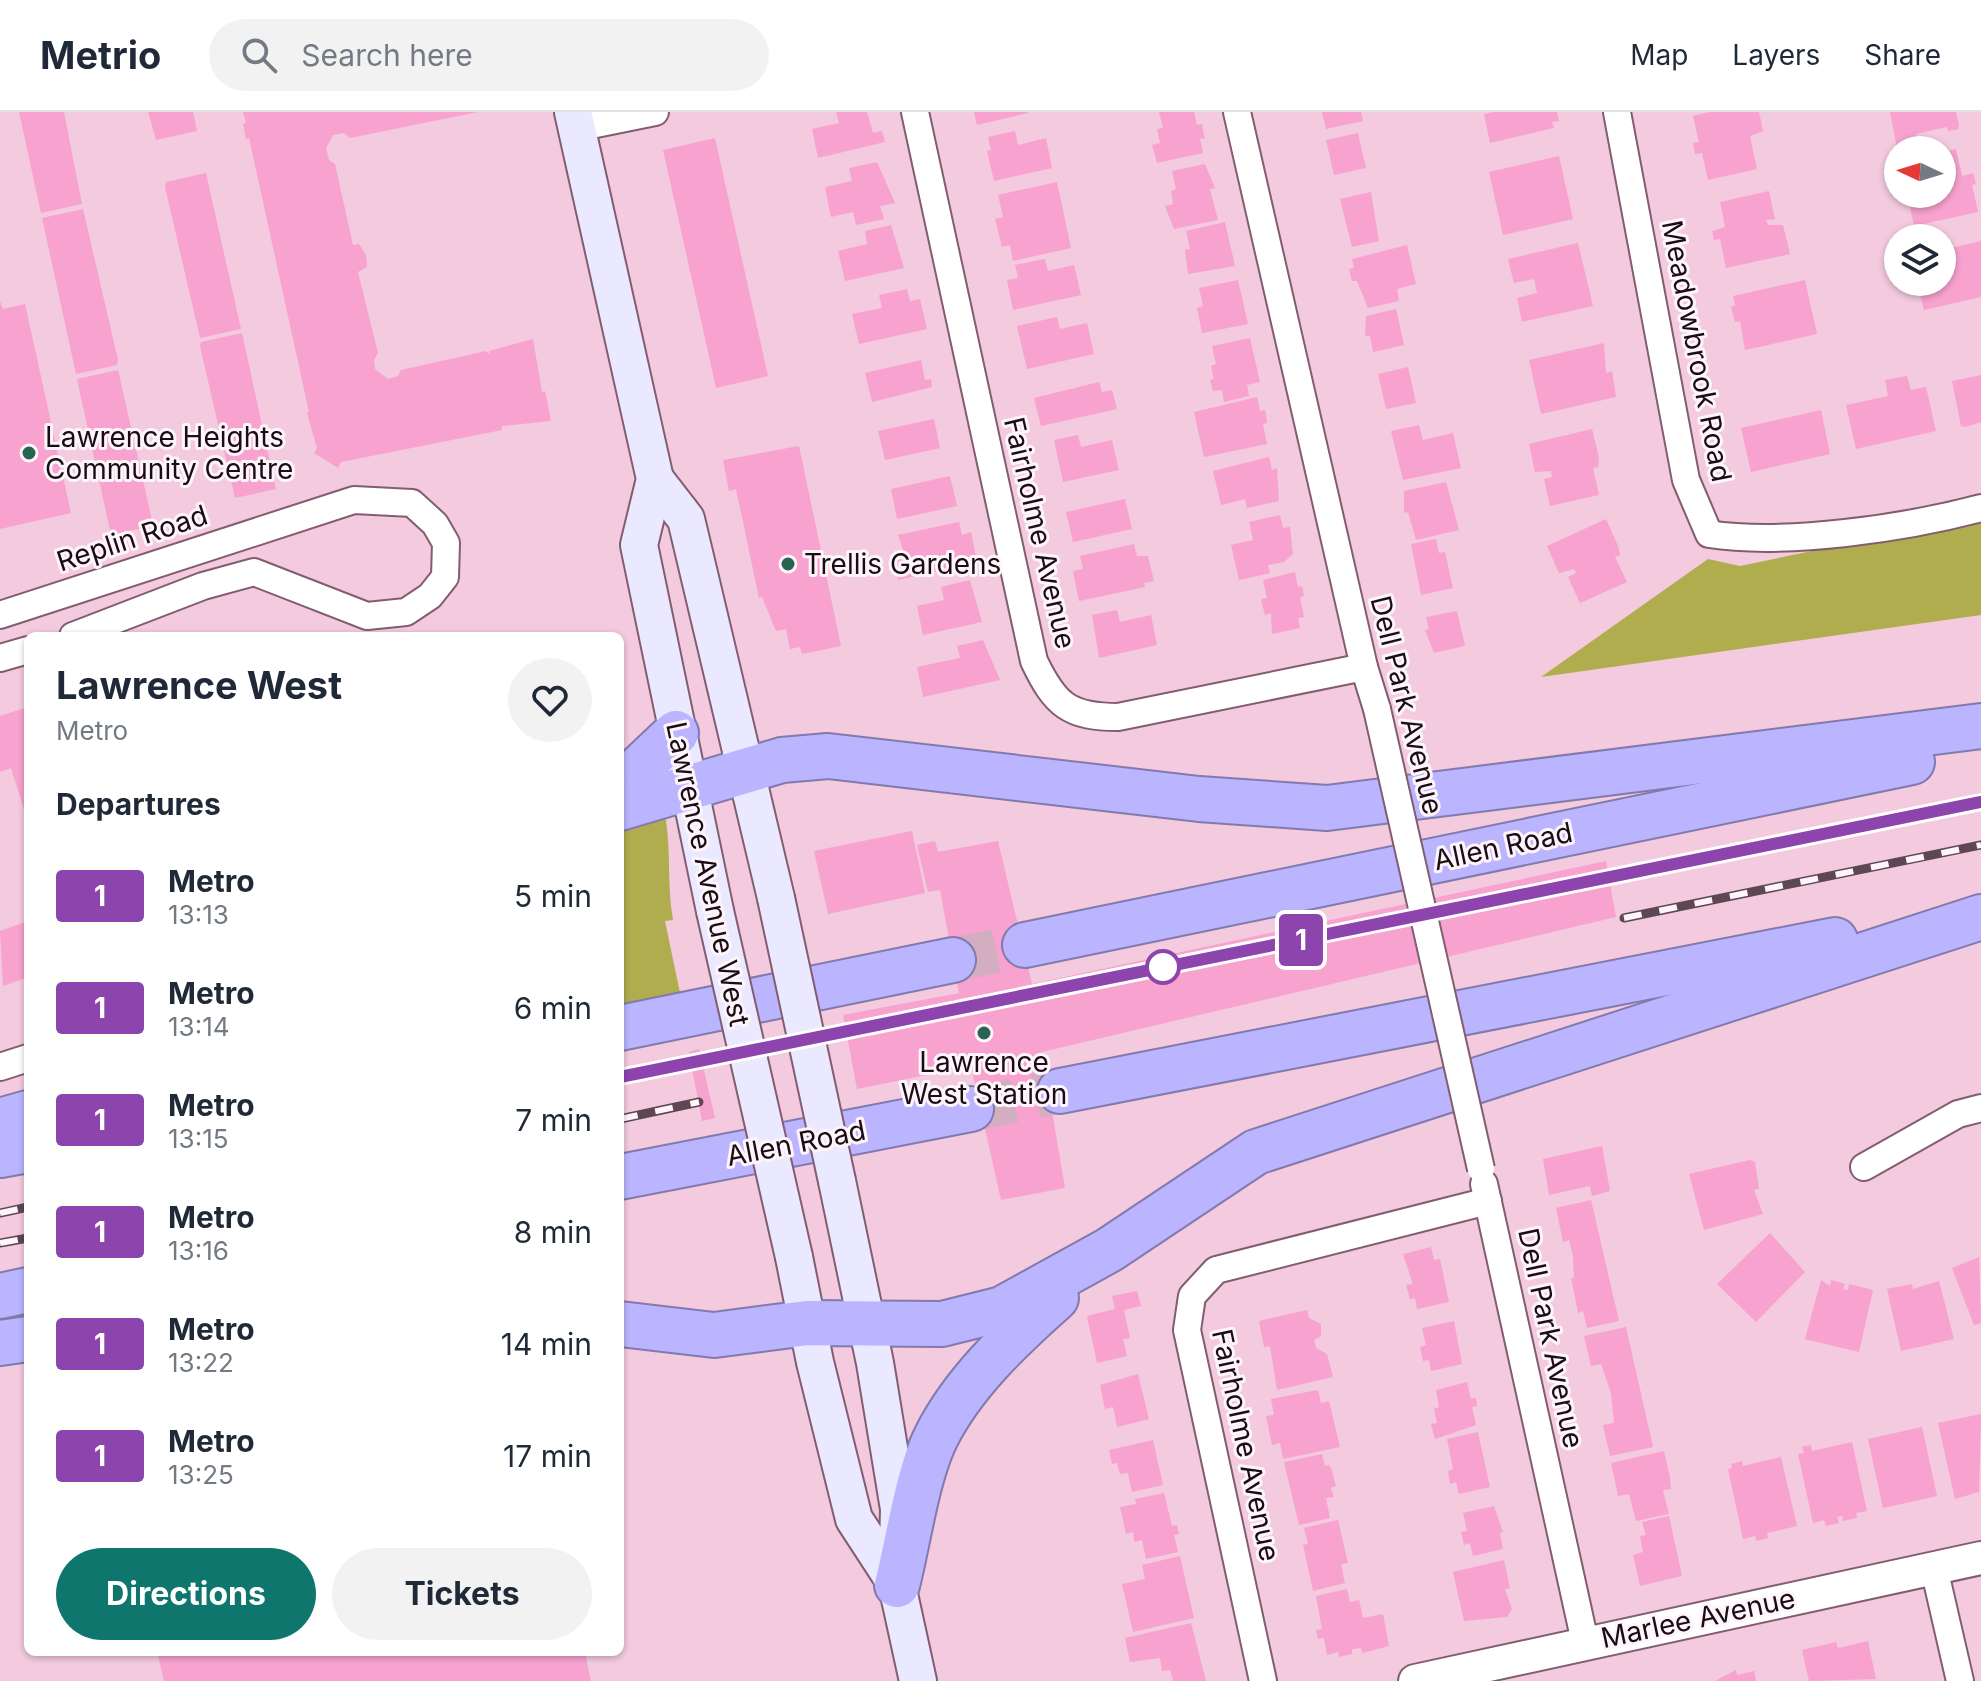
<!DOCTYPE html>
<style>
:root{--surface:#fff;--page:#f2f2f3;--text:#1f2937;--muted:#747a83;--line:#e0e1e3;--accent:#0f766e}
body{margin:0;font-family:Inter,sans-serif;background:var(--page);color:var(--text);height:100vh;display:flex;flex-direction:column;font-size:30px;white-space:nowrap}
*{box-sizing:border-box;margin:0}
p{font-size:26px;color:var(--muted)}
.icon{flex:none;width:44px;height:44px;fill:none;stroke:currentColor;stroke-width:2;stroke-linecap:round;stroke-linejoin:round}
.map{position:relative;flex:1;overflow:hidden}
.sheet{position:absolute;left:24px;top:520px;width:600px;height:1024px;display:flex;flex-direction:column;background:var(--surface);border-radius:12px;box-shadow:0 2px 6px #0004}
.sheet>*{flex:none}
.badge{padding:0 16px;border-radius:6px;font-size:28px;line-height:52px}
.needle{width:52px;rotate:274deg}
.fabs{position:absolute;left:1884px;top:24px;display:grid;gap:16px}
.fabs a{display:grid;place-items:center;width:72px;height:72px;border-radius:50%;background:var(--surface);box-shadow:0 2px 6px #0004;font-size:40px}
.map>.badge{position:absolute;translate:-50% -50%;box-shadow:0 0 0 4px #fff}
h2{padding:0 32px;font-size:30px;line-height:72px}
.round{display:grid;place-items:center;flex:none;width:84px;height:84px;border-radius:42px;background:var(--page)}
.head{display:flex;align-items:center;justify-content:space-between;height:136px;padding:0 32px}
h1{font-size:38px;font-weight:700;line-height:60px}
.button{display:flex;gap:16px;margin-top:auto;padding:16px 32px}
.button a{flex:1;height:92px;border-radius:48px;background:var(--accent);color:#fff;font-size:32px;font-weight:700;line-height:92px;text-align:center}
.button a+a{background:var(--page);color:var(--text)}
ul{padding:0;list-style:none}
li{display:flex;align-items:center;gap:24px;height:112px;padding:0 32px}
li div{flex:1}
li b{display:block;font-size:30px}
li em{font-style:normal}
li .badge{min-width:88px;font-weight:700;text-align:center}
header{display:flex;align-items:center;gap:48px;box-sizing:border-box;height:112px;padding:0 40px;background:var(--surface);border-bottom:2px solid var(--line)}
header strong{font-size:38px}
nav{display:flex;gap:44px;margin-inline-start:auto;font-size:28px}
.search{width:560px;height:72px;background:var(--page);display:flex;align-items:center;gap:20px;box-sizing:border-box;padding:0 28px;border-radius:44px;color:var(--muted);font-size:30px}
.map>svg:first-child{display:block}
.green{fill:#b0ad4e}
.building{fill:#f7a2cf}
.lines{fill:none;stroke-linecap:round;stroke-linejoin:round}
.motorway-tunnel{stroke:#d2aec0;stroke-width:44;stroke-dasharray:44 22;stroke-linecap:butt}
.minor-casing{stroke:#825d70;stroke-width:30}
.tertiary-casing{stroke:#825d70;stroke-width:36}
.secondary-casing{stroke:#825d70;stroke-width:40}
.motorway-casing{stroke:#827aac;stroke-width:48}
.minor{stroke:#fff;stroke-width:26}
.tertiary{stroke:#fff;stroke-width:32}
.secondary{stroke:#eae9ff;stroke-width:36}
.motorway{stroke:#bab5fe;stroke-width:44}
.rail-casing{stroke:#5d4753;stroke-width:9}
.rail{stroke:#fef5fa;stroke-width:6;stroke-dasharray:18;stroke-linecap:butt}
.minor-bridge-casing{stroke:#825d70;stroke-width:30;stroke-linecap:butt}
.secondary-bridge-casing{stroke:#825d70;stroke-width:40;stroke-linecap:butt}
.minor-bridge{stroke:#fff;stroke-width:26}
.secondary-bridge{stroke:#eae9ff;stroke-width:36}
.line-casing{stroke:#fff;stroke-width:18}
.line{stroke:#8e44ad;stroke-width:12}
.poi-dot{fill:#28644f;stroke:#fef5fa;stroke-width:3}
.stop-dot{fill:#fff;stroke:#8e44ad;stroke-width:4}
.labels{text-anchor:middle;stroke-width:6;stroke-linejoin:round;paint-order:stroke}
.street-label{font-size:28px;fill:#1a0c14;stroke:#fef5fa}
.poi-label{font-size:28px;fill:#1a0c14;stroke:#fef5fa;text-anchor:start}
</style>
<header>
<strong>Metrio</strong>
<div class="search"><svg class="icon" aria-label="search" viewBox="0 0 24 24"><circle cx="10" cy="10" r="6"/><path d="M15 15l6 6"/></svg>Search here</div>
<nav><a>Map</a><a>Layers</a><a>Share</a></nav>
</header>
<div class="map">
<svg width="1981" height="1569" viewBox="0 0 1981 1569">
<rect width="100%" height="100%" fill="#f3cade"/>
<!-- green -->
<g class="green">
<polygon points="1981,404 1981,503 1541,565 1708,447 1740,454"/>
<path d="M660 702 666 708C671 742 667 774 673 808L665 809 680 881 620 894V718Z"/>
</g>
<!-- building -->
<g class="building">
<polygon points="19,0 64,0 82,92 41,101"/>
<polygon points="148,0 193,0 197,19 156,28"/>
<polygon points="243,0 478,0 350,26 344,21 333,23 326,36 329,48 335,52 353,133 359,132 366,143 367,155 358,160 378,241 374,248 375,257 388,267 398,264 401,258 486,239 490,243 489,239 533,227 542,280 545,279 551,309 502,314 502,318 341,350 338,356 314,341 317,336 307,301 309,300 249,26 246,27 243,12 246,11"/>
<polygon points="836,0 867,0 873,21 882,19 885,30 818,46 812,17 839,11"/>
<polygon points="974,0 1028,0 1028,1 977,13"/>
<polygon points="1159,0 1194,0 1197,13 1202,12 1203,19 1205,26 1200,27 1203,41 1157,51 1152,33 1160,31 1157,17 1163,16"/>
<polygon points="1322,0 1361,0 1363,9 1326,17"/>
<polygon points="1494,0 1557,0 1559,9 1552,10 1554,16 1490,31 1484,2"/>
<polygon points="1710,0 1759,0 1763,19 1750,24 1757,57 1708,68 1702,41 1695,42 1693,31 1699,30 1693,4"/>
<polygon points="1890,0 1956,0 1959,13 1958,17 1948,19 1947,15 1916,22 1918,32 1897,37"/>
<polygon points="1015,19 1018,33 1046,26 1052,56 994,69 987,39 991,38 988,25"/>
<polygon points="1358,21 1366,56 1334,63 1326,28"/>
<polygon points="715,26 768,264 716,276 663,38"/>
<polygon points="1956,37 1962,64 1973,61 1976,72 1972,73 1978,100 1914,114 1908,86 1942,82 1942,41"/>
<polygon points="1559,44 1573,107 1503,123 1489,60"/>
<polygon points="877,50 895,91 880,94 884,107 856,113 853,100 831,105 825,75 852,69 849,56"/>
<polygon points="1205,52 1215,76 1210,77 1218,108 1174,117 1165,94 1173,92 1171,79 1176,77 1172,59"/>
<polygon points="206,61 241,217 200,226 165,75 166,70"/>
<polygon points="1057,70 1071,136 1013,149 1010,133 1002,135 995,107 1003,105 998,83"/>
<polygon points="1769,79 1775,107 1766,108 1768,113 1783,113 1790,142 1726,156 1720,127 1714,128 1712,119 1725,115 1720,90"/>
<polygon points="1371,80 1379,129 1352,135 1340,87"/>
<polygon points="83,97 118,248 117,253 76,262 42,106"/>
<polygon points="1225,110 1235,154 1188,162 1185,138 1190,137 1186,119"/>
<polygon points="891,113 904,156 845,169 838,139 867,132 865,119"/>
<polygon points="1981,129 1981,185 1924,198 1917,170 1942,170 1942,138"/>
<polygon points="1578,131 1593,194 1522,210 1517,186 1537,181 1534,167 1514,171 1508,147"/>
<polygon points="1407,133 1416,172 1397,177 1399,189 1368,196 1357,169 1352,169 1349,157 1354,156 1352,147"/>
<polygon points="1045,147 1048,159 1074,153 1081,183 1013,198 1007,168 1018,166 1015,153"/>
<polygon points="1238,168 1248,212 1202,221 1197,196 1203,194 1199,176"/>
<polygon points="1805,168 1817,222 1745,238 1740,209 1735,210 1731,194 1735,194 1733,184"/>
<polygon points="907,177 910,189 920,187 927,217 859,232 852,202 882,196 879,183"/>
<polygon points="0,189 3,197 25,192 71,401 0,417"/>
<polygon points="1396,197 1404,233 1373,240 1370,224 1365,224 1366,204"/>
<polygon points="1057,205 1060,217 1087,211 1094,242 1027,257 1017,214"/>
<polygon points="242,221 276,377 235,386 200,234 201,230"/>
<polygon points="1250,226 1260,270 1247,273 1249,284 1224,290 1222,278 1213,279 1210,268 1214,267 1211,254 1216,252 1212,234"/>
<polygon points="1604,231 1606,261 1612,259 1616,285 1541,302 1529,248"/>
<polygon points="921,248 925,268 931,267 932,275 872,290 865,261"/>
<polygon points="1408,255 1416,291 1386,297 1378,262"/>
<polygon points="118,258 152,408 152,414 111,423 77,267"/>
<polygon points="1981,263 1981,310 1966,315 1961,314 1952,269"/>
<polygon points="1907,264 1911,278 1926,275 1936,319 1856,337 1846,293 1888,284 1885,268"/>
<polygon points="1099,270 1102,280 1112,278 1117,297 1041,314 1034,286"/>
<polygon points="1257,285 1260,299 1265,298 1267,311 1263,312 1267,332 1204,345 1194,300"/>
<polygon points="1821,298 1830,342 1751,360 1741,316"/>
<polygon points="934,307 940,336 885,348 878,319"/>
<polygon points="1419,313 1423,328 1453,321 1461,356 1403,368 1391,319"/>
<polygon points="1592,317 1599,346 1598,355 1593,356 1599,383 1550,394 1544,367 1552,365 1551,359 1535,360 1529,332"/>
<polygon points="1078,323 1081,335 1112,328 1119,358 1063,370 1054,328"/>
<polygon points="799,334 841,534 802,542 800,535 790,537 786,517 776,519 762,485 759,486 736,377 729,379 723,348"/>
<polygon points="1269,345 1272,358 1277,356 1279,389 1247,396 1245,387 1221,393 1213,359"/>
<polygon points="950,364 957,394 897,407 891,377"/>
<polygon points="1446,370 1459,418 1416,428 1408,400 1404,401 1404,379"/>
<polygon points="1125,387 1132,417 1073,430 1066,400"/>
<polygon points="1280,403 1283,416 1290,415 1293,442 1284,450 1268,453 1270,461 1239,468 1231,433 1253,428 1249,410"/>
<polygon points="1606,407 1618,434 1620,443 1615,445 1627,470 1580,491 1568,465 1576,461 1574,457 1559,461 1547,434"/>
<polygon points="959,410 962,423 971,420 977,450 898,468 894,449 906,447 898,423"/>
<polygon points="1436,427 1439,441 1445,440 1453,476 1421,483 1411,432"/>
<polygon points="1134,432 1137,444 1148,444 1154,469 1144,471 1145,475 1079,489 1073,459 1083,457 1080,444"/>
<polygon points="1295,460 1298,475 1302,474 1304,484 1300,485 1304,505 1298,506 1300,516 1272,522 1271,501 1265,503 1261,487 1267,486 1263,468"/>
<polygon points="970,468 982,510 923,523 917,494 944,488 941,475"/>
<polygon points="1117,498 1120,510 1151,503 1157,533 1099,546 1092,503"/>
<polygon points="1457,499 1465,534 1434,541 1425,518 1429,517 1426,505"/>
<polygon points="983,528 1000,568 923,585 917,555 960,546 957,534"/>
<polygon points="28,595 28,707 27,707 11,656 0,660 0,604"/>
<polygon points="912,719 925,781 828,802 814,739"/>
<polygon points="935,729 938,740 998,729 1032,872 1606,749 1616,805 1042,940 1065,1076 1001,1088 971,954 857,977 843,903 959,881 940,778 928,780 917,733"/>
<polygon points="28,809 28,865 3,874 0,819"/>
<polygon points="699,937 715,1006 702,1009 689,940"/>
<polygon points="1602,1034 1610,1079 1592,1084 1590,1074 1549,1083 1543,1047"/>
<polygon points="1750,1048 1755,1050 1759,1077 1754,1078 1763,1102 1704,1118 1689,1062"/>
<polygon points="1591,1088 1619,1209 1587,1216 1583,1199 1578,1201 1571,1166 1574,1166 1573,1144 1569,1128 1563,1130 1556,1096"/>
<polygon points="1770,1121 1805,1160 1756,1210 1717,1172"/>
<polygon points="1431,1135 1434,1148 1440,1147 1449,1190 1417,1197 1415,1186 1410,1187 1406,1173 1413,1172 1403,1142"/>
<polygon points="1979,1145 1981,1211 1974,1213 1952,1156"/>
<polygon points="1821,1168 1830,1174 1831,1168 1845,1172 1843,1177 1848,1178 1849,1172 1873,1178 1859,1240 1805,1227"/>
<polygon points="1939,1169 1954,1227 1901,1239 1887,1177 1912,1172 1913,1177"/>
<polygon points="1137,1179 1141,1194 1124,1198 1130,1226 1123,1227 1127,1244 1097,1251 1087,1204 1115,1197 1112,1184"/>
<polygon points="1307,1198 1309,1206 1321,1212 1321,1224 1314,1228 1316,1236 1327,1242 1333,1265 1277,1278 1270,1234 1264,1235 1259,1209"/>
<polygon points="1454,1209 1462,1252 1431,1259 1429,1248 1423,1249 1420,1235 1426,1233 1422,1216"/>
<polygon points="1626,1215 1653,1335 1610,1344 1603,1313 1614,1311 1611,1281 1601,1252 1591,1254 1584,1224"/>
<polygon points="1138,1262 1149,1307 1117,1315 1113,1295 1105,1297 1100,1273"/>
<polygon points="1467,1270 1471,1287 1476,1286 1477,1294 1472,1295 1476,1313 1435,1327 1431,1312 1437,1311 1434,1297 1439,1295 1436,1278"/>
<polygon points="1318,1278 1321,1291 1329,1289 1340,1335 1283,1347 1280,1331 1272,1333 1266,1304 1274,1303 1271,1287"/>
<polygon points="1981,1302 1979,1380 1955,1387 1938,1311"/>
<polygon points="1922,1315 1937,1384 1883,1396 1868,1327"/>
<polygon points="1478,1320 1490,1375 1459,1382 1456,1370 1450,1372 1448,1359 1453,1357 1447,1327"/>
<polygon points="1153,1328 1163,1373 1132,1380 1128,1361 1120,1362 1117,1351 1112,1352 1109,1338"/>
<polygon points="1852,1330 1867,1399 1856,1401 1857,1406 1843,1409 1842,1404 1837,1405 1839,1411 1826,1414 1824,1408 1813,1411 1798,1342 1804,1341 1802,1335 1811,1333 1812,1339"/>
<polygon points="1664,1339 1670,1366 1671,1377 1663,1378 1669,1402 1636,1409 1629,1382 1618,1384 1611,1351"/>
<polygon points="1322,1342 1325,1354 1329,1353 1332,1358 1336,1374 1331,1376 1334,1385 1326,1386 1330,1406 1299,1413 1284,1350"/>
<polygon points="1781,1345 1797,1414 1767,1421 1768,1426 1756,1429 1755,1424 1743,1427 1728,1357 1732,1356 1731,1352 1742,1349 1743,1354"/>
<polygon points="1164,1381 1172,1414 1177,1413 1179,1422 1174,1423 1178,1440 1146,1447 1142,1428 1134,1430 1133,1420 1126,1422 1120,1395 1136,1392 1135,1387"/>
<polygon points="1494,1394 1503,1420 1500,1421 1503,1437 1473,1444 1470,1431 1464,1433 1461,1420 1467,1419 1463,1401"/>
<polygon points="1669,1404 1682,1464 1640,1474 1633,1443 1643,1440 1640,1424 1646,1423 1642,1410"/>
<polygon points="1338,1408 1348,1451 1341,1452 1345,1471 1313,1479 1303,1433 1308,1432 1304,1416"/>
<polygon points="1180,1444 1194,1506 1133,1520 1122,1472 1145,1467 1142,1453"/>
<polygon points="1504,1448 1510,1476 1505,1477 1512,1497 1507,1505 1464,1509 1453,1460"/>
<polygon points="1347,1477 1350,1490 1359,1488 1363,1506 1383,1502 1389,1534 1362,1541 1361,1536 1352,1537 1352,1542 1339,1545 1338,1540 1327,1543 1324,1526 1318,1527 1316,1518 1322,1517 1316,1484"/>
<polygon points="1191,1511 1206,1569 1173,1569 1170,1558 1162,1559 1160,1546 1130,1550 1125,1526"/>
<polygon points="1868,1529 1876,1567 1809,1569 1802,1538 1836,1530 1838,1536"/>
<polygon points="179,1540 585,1540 591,1569 164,1569 158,1544"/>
<polygon points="1736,1558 1737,1563 1754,1559 1756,1569 1715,1569"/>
</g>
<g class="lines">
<!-- motorway-tunnel -->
<g class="motorway-tunnel">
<polyline points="953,848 1025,833"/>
<polyline points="971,997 1060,979"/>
</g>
<!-- minor casing -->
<g class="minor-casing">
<g id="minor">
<path d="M915 0 1034 549C1055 593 1069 605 1118 605L1364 555"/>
<polyline points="1237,0 1364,555 1377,597"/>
<path d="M1617 0 1686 368 1709 422C1785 434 1906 416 1981 396"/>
<polyline points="576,16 655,0"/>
<polyline points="0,503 354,388 412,391 435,412 446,431 445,465 430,484 406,500 367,504 254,460 203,474 73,524"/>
<polyline points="0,546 28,538"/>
<polyline points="0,955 28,946"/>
<polyline points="1864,1055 1958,1002 1981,996"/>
<polyline points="1484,1072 1585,1530"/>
<polyline points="1934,1456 1960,1569"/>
<polyline points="1263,1569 1187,1218 1192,1184 1216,1158 1488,1089"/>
</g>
</g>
<!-- tertiary casing -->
<g class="tertiary-casing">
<polyline id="tertiary" points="1415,1569 1981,1446"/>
</g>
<!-- secondary casing -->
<g class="secondary-casing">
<g id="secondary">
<polyline points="573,0 655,367 639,433 715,799"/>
<polyline points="655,367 686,407 776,786"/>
<polyline points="837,1069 875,1251 899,1397 897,1473 918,1569"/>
<polyline points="794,1145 815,1250 854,1407 897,1473"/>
</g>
</g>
<!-- motorway casing -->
<g class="motorway-casing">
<g id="motorway">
<polyline points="620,674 676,621"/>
<polyline points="620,696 782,648 828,644 1199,687 1327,696 1981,614"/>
<polyline points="1025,833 1912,650"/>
<polyline points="620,916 953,848"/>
<polyline points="1060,979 1835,828"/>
<polyline points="0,1009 28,1001"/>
<polyline points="0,1043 28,1038"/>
<polyline points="620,1065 971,997"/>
<polyline points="0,1184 28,1178"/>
<polyline points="620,1212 714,1223 807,1211 942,1212 1002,1197 1109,1138 1256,1040 1981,805"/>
<polyline points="0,1231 28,1227"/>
<path d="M897 1473C908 1430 917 1363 936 1325 963 1271 1011 1226 1056 1186"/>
</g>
</g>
<!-- minor -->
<use href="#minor" class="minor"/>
<!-- tertiary -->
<use href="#tertiary" class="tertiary"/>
<!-- secondary -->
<use href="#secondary" class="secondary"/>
<!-- motorway -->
<use href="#motorway" class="motorway"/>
<!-- rail casing -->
<g class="rail-casing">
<g id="rail">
<polyline points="1615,765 1981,690"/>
<polyline points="1624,806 1981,733"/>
<polyline points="620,965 679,951"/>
<polyline points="620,1007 699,990"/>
<polyline points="0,1101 28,1095"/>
<polyline points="0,1131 28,1126"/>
</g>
</g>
<!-- rail -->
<use href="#rail" class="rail"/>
<!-- minor-bridge casing -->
<g class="minor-bridge-casing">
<polyline id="minor-bridge" points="1377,597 1481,1057"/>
</g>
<!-- secondary-bridge casing -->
<g class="secondary-bridge-casing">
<g id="secondary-bridge">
<polyline points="776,786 837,1069"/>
<polyline points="715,799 794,1145"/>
</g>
</g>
<!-- minor-bridge -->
<use href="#minor-bridge" class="minor-bridge"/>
<!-- secondary-bridge -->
<use href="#secondary-bridge" class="secondary-bridge"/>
</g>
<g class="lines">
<!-- line casing -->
<g class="line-casing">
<polyline id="line" points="620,965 1981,690"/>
</g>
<!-- line -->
<use href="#line" class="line"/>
</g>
<!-- markers -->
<g class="poi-dot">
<circle cx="29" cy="341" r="8"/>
<circle cx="788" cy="452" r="8"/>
<circle cx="984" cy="921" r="8"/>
</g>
<circle class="stop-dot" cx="1163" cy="855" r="16"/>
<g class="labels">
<!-- street labels -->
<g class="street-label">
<text transform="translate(1697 239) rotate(79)" y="10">Meadowbrook Road</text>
<text transform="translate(1040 421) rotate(77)" y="10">Fairholme Avenue</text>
<text transform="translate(132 426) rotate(-18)" y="10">Replin Road</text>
<text transform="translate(1407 593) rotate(76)" y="10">Dell Park Avenue</text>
<text transform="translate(1503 734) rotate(-12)" y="10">Allen Road</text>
<text transform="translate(708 762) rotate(78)" y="10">Lawrence Avenue West</text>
<text transform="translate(796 1031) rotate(-11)" y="10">Allen Road</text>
<text transform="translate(1551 1226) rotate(78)" y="10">Dell Park Avenue</text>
<text transform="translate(1246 1333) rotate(78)" y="10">Fairholme Avenue</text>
<text transform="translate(1698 1506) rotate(-12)" y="10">Marlee Avenue</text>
</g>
<!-- poi labels -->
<g class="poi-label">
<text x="45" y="335">Lawrence Heights<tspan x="45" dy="32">Community Centre</tspan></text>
<text x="804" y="462">Trellis Gardens</text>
<text x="984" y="960" text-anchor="middle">Lawrence<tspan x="984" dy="32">West Station</tspan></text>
</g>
</g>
</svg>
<div class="fabs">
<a><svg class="needle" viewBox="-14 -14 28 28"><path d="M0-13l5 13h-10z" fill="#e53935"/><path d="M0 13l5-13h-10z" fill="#747a83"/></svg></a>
<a><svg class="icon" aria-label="layers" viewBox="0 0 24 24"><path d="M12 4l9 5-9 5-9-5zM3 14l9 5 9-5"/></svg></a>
</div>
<b class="badge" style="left:1301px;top:828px;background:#8e44ad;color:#fff">1</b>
<section class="sheet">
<div class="head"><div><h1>Lawrence West</h1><p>Metro</p></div><a class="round"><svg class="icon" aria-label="heart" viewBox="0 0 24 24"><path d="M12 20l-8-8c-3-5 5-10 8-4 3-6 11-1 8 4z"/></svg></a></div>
<h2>Departures</h2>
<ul>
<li><span class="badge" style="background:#8e44ad;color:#fff">1</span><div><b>Metro</b><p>13:13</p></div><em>5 min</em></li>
<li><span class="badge" style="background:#8e44ad;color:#fff">1</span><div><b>Metro</b><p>13:14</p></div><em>6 min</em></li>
<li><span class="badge" style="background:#8e44ad;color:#fff">1</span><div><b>Metro</b><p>13:15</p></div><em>7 min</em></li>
<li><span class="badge" style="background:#8e44ad;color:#fff">1</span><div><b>Metro</b><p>13:16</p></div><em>8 min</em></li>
<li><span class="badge" style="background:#8e44ad;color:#fff">1</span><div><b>Metro</b><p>13:22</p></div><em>14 min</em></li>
<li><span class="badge" style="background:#8e44ad;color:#fff">1</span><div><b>Metro</b><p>13:25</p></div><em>17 min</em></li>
</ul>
<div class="button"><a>Directions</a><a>Tickets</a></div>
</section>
</div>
